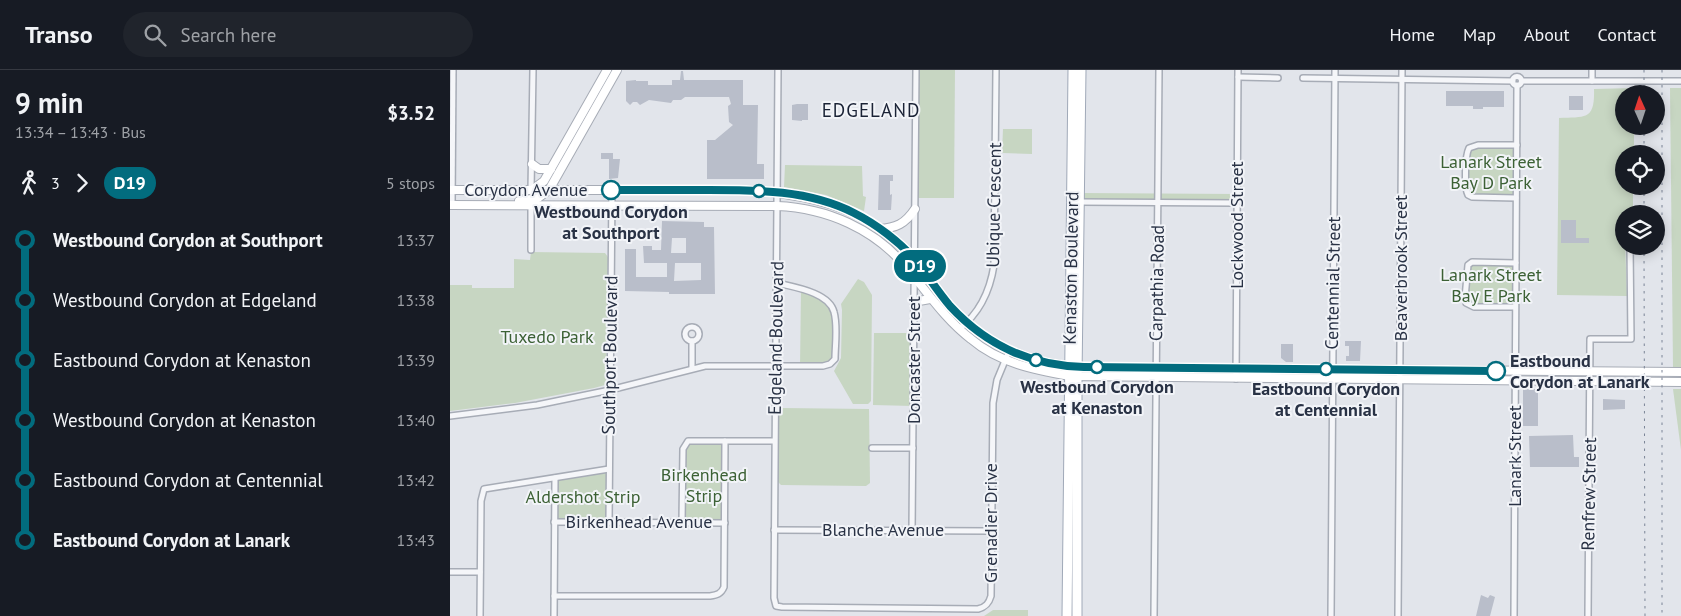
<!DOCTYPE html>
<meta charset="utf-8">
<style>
:root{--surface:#171b24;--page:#20242c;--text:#f1f3f6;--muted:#9ea1a6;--line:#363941}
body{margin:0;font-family:"PT Sans",sans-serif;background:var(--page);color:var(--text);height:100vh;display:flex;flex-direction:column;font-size:19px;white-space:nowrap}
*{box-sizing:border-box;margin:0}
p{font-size:16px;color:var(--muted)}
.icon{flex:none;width:28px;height:28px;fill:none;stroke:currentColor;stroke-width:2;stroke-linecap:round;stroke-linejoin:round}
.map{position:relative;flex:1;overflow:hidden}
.sheet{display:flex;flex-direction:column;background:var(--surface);width:450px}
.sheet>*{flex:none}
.badge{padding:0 10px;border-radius:16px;font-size:18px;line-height:32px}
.needle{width:32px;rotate:357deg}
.tools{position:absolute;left:1165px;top:15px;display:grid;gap:10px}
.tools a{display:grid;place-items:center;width:50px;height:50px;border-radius:50%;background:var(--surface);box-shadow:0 2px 12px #0003;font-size:25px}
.map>.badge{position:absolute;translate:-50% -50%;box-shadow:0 0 0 2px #fff}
.legs{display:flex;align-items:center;gap:8px;height:55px;padding:0 15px;font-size:16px}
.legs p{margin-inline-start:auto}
.summary{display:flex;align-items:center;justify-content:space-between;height:85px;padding:0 15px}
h1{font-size:28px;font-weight:800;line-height:38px}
ul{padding:0 15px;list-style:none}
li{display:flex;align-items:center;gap:18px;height:60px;font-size:19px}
li i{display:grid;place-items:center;width:8px;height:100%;margin:0 6px;background:currentColor}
li i::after{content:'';width:12px;height:12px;margin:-6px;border:4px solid;border-radius:50%;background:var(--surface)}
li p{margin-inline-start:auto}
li:first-child i{background:linear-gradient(#0000 50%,currentColor 0)}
li:last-child i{background:linear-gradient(currentColor 50%,#0000 0)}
header{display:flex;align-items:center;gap:30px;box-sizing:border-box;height:70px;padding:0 25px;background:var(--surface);border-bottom:1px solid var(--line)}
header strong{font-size:24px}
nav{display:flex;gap:28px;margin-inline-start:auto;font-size:18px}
.search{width:350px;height:45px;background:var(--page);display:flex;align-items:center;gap:12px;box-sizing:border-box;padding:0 18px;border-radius:28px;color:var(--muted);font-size:19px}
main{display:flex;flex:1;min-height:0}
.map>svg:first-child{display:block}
.green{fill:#c7d6c2}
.building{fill:#b9beca;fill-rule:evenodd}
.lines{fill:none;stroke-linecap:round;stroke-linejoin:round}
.street-casing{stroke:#a7acb6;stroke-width:8}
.secondary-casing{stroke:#a7acb6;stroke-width:10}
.primary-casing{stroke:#a0a9b8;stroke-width:11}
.street{stroke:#f5f6f9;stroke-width:5}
.secondary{stroke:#fff;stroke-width:8}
.primary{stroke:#fff;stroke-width:9}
.rail{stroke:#7a8496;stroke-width:1;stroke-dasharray:2.5 5;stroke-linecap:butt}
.line-1-casing{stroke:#fff;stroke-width:11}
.line-1{stroke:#026c7e;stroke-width:8}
.stop-1-dot{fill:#fff;stroke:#026c7e;stroke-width:2.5}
.labels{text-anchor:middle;stroke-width:4;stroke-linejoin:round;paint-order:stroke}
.park-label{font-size:18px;fill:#3c6135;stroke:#f2f4f8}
.street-label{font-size:18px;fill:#293245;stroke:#f2f4f8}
.stop-label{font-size:18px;font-weight:bold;fill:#293245;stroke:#f2f4f8}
.neighbourhood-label{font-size:19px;letter-spacing:1px;fill:#1b2336;stroke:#f2f4f8}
</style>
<header>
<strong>Transo</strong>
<div class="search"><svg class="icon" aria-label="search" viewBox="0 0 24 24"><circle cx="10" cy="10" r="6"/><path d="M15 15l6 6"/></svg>Search here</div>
<nav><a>Home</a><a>Map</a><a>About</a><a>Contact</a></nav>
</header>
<main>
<section class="sheet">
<div class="summary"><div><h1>9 min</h1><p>13:34 – 13:43 · Bus</p></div><b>$3.52</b></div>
<div class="legs"><svg class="icon" aria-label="walk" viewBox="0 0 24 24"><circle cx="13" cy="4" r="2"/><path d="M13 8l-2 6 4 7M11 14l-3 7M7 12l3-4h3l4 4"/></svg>3<svg class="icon" aria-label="forward" viewBox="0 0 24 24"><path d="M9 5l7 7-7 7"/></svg><b class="badge" style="background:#026c7e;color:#fff">D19</b><p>5 stops</p></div>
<ul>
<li><i style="color:#026c7e"></i><b>Westbound Corydon at Southport</b><p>13:37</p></li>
<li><i style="color:#026c7e"></i><span>Westbound Corydon at Edgeland</span><p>13:38</p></li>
<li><i style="color:#026c7e"></i><span>Eastbound Corydon at Kenaston</span><p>13:39</p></li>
<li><i style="color:#026c7e"></i><span>Westbound Corydon at Kenaston</span><p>13:40</p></li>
<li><i style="color:#026c7e"></i><span>Eastbound Corydon at Centennial</span><p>13:42</p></li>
<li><i style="color:#026c7e"></i><b>Eastbound Corydon at Lanark</b><p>13:43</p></li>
</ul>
</section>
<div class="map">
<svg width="1231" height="546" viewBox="0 0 1231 546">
<rect width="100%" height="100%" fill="#e2e5eb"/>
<!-- green -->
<g class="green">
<polygon points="469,0 505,0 504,128 467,128"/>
<path d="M1184 18V24H1174V56H1184V84H1174V116H1183V144H1174L1177 226 1107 225 1109 48C1136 47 1145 50 1144 19Z"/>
<polygon points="1220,18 1231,18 1231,297 1223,297"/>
<polygon points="553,59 582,59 582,84 552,83"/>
<polygon points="1067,75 1066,128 1022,127 1016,118 1019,78"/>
<polygon points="335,95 412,96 413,126 416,127 414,141 376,125 334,117"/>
<polygon points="630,123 787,124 787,133 630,132"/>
<polygon points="81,182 155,183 158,187 156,312 155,315 144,318 65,333 0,341 0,215 22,215 22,218 64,218 64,189 80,190"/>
<path d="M1022 192 1066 193 1065 237 1019 236C1013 223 1013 203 1022 192Z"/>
<polygon points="408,209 414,212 422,225 421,331 418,334 403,334 384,301 391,288 392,240 391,234"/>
<polygon points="351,219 373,228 385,243 385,289 380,294 350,297"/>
<polygon points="424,263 464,263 463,336 423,335"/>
<polygon points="1223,319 1231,319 1231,380"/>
<polygon points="332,338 419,339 420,413 416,416 331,415 328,412 329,342"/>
<polygon points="238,371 275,371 275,453 232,452 233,379"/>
<polygon points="159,399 159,451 104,452 105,408"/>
<polygon points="543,540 578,540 578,546 534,546"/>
</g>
<!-- building -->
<g class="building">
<polygon points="231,1 233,1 234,10 293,10 293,35 308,35 307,94 314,94 314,109 257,109 257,70 265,70 283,55 279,52 278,36 281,34 279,27 235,27 231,30 223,30 221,33 199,30 190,35 187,32 183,32 180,35 176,31 176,11 186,10 186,11 198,11 198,15 222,15 222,10 230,10"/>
<polygon points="996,21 1054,21 1054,37 1033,37 1033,39 1023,39 1023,36 996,36"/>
<rect x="1119" y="26" width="14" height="14"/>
<polygon points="347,34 358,34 358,50 352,50 352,51 342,50 342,35"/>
<polygon points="151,83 163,83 163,89 170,89 168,108 159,109 159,89 151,89"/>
<polygon points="429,105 443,105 443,111 440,111 440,125 442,124 441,140 428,140"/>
<polygon points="1111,150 1126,150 1126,168 1139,168 1139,173 1111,173"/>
<path d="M212 151 254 152V157H264L265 224H219V222L175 221V179H186V207H217V193H194L193 176H202V180H211ZM222 168H236V183H221ZM225 193H251V210L224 211Z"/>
<polygon points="895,271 911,271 910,291 896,291 896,286 899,286 899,276 895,276"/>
<polygon points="831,274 843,274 843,292 836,292 831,288"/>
<rect x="1073" y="319" width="15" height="37"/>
<polygon points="1153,329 1175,330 1175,339 1153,340"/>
<polygon points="1123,365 1124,387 1129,387 1129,397 1080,397 1079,366"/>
<polygon points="1031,525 1038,528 1040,525 1045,527 1040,546 1026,546"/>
</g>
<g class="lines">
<!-- street casing -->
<g class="street-casing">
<g id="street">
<path d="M328 0 324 528 326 536 332 537 528 539C536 537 539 533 541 526L543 333 547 310 559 281"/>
<circle cx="1067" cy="11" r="4.5"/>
<polyline points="788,7 828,8"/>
<polyline points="853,8 1063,11"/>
<polyline points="1072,11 1231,11"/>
<polyline points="1142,11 1142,0"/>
<polyline points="81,120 83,0"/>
<path d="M1066 128 1022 127 1018 125C1014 117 1015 86 1019 78L1028 75H1067"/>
<polyline points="630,132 787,133"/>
<polyline points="2,135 3,0"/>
<polyline points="81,180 81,135"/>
<polyline points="1065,237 1024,237 1016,233 1015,228 1018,195 1022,192 1066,193"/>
<circle cx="242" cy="264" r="7"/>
<path d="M509 259C530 243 540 221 544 195L546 0"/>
<polyline points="242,298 242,271"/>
<polyline points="786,309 788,0"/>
<path d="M0 346 87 335 160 320 255 296H373L380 294 385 289C385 275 388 256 384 242 379 222 343 217 327 213"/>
<polyline points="422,378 463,378"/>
<polyline points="159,451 162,120"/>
<polyline points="104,452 275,453"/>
<polyline points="232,452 233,379 238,371 324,371"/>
<polyline points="324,460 541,461"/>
<polyline points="462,461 466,0"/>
<polyline points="0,502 30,502"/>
<path d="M104 526H260C267 525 271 524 274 517L275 371"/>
<polyline points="30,546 31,431 34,419 159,399"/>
<polyline points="104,546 105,408"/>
<polyline points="704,546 709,0"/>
<polyline points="881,546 885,0"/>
<polyline points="948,546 952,0"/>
<polyline points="1064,546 1067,15"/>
<polyline points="1138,546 1140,269 1181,269 1180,176"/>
</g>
</g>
<!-- secondary casing -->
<g class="secondary-casing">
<g id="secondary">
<polyline points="82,94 89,99 101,99"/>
<path d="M0 120H305C345 125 386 130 421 153 436 163 452 176 465 190 477 204 487 221 499 235 534 274 581 296 634 297L1231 302"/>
<polyline points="82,120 94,111 157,0"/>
<polyline points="69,131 88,128 99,120 167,0"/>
<path d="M0 135 327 136C377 138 425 159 457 198 478 223 495 249 521 269 549 293 585 300 620 306L1231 312"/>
<path d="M429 159C446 158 455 154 465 139"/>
<polyline points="464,236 469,231 480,229"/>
</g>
</g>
<!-- primary casing -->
<g class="primary-casing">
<g id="primary">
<polyline points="617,546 623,0"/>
<polyline points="627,546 627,307 631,0"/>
</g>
</g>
<!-- street -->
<use href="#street" class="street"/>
<!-- secondary -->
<use href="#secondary" class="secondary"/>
<!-- primary -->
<use href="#primary" class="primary"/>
<!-- rail -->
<g class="rail">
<polyline points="1194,0 1194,24"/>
<polyline points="1212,0 1212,546"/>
<polyline points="1194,56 1194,84"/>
<polyline points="1194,116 1194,144"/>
<polyline points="1194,176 1195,546"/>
</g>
</g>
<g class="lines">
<!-- line-1 casing -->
<g class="line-1-casing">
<path id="line-1" d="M161 120C191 120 222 120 252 120 303 120 357 119 404 143 426 154 450 172 466 191 478 206 488 222 500 236 536 275 582 296 634 297L1046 301"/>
</g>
<!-- line-1 -->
<use href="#line-1" class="line-1"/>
</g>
<!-- markers -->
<g class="stop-1-dot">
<circle cx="161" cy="120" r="9"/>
<circle cx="309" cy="121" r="6"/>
<circle cx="586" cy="290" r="6"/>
<circle cx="647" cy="297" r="6"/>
<circle cx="876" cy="299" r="6"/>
<circle cx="1046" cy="301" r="9"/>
</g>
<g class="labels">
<!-- park labels -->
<g class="park-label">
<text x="1041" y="98">Lanark Street<tspan x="1041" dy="21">Bay D Park</tspan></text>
<text x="1041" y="211">Lanark Street<tspan x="1041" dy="21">Bay E Park</tspan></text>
<text x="97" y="273">Tuxedo Park</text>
<text x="254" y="411">Birkenhead<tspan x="254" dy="21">Strip</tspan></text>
<text x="133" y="433">Aldershot Strip</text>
</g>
<!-- street labels -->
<g class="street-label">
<text x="76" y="126">Corydon Avenue</text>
<text transform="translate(544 135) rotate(-89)" y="6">Ubique Crescent</text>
<text transform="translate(787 155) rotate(-90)" y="6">Lockwood Street</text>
<text transform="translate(621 198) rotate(-89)" y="6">Kenaston Boulevard</text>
<text transform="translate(951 198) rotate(-90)" y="6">Beaverbrook Street</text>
<text transform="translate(707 213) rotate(-89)" y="6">Carpathia Road</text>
<text transform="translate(883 213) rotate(-89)" y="6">Centennial Street</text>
<text transform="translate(326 268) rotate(-89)" y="6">Edgeland Boulevard</text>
<text transform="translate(160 285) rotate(-89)" y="6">Southport Boulevard</text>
<text transform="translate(464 290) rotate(-90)" y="6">Doncaster Street</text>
<text transform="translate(1065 386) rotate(-90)" y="6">Lanark Street</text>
<text transform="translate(1139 424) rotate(-89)" y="6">Renfrew Street</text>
<text x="189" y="458">Birkenhead Avenue</text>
<text transform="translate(541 453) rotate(-90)" y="6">Grenadier Drive</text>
<text x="433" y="466">Blanche Avenue</text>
</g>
<!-- stop labels -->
<g class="stop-label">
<text x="161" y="148">Westbound Corydon<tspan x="161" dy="21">at Southport</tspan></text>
<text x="1060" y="297" text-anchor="start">Eastbound<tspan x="1060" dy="21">Corydon at Lanark</tspan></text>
<text x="647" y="323">Westbound Corydon<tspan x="647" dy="21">at Kenaston</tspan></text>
<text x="876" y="325">Eastbound Corydon<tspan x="876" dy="21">at Centennial</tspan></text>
</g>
<!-- neighbourhood labels -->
<g class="neighbourhood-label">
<text x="421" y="47">EDGELAND</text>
</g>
</g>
</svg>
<div class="tools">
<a><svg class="needle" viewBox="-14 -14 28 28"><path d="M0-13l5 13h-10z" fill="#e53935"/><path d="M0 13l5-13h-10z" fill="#9ea1a6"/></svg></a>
<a><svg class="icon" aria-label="locate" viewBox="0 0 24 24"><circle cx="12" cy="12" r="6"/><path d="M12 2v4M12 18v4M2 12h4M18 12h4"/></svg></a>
<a><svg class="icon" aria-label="layers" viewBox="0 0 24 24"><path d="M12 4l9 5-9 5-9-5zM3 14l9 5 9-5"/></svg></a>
</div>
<b class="badge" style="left:470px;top:196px;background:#026c7e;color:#fff">D19</b>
</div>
</main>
